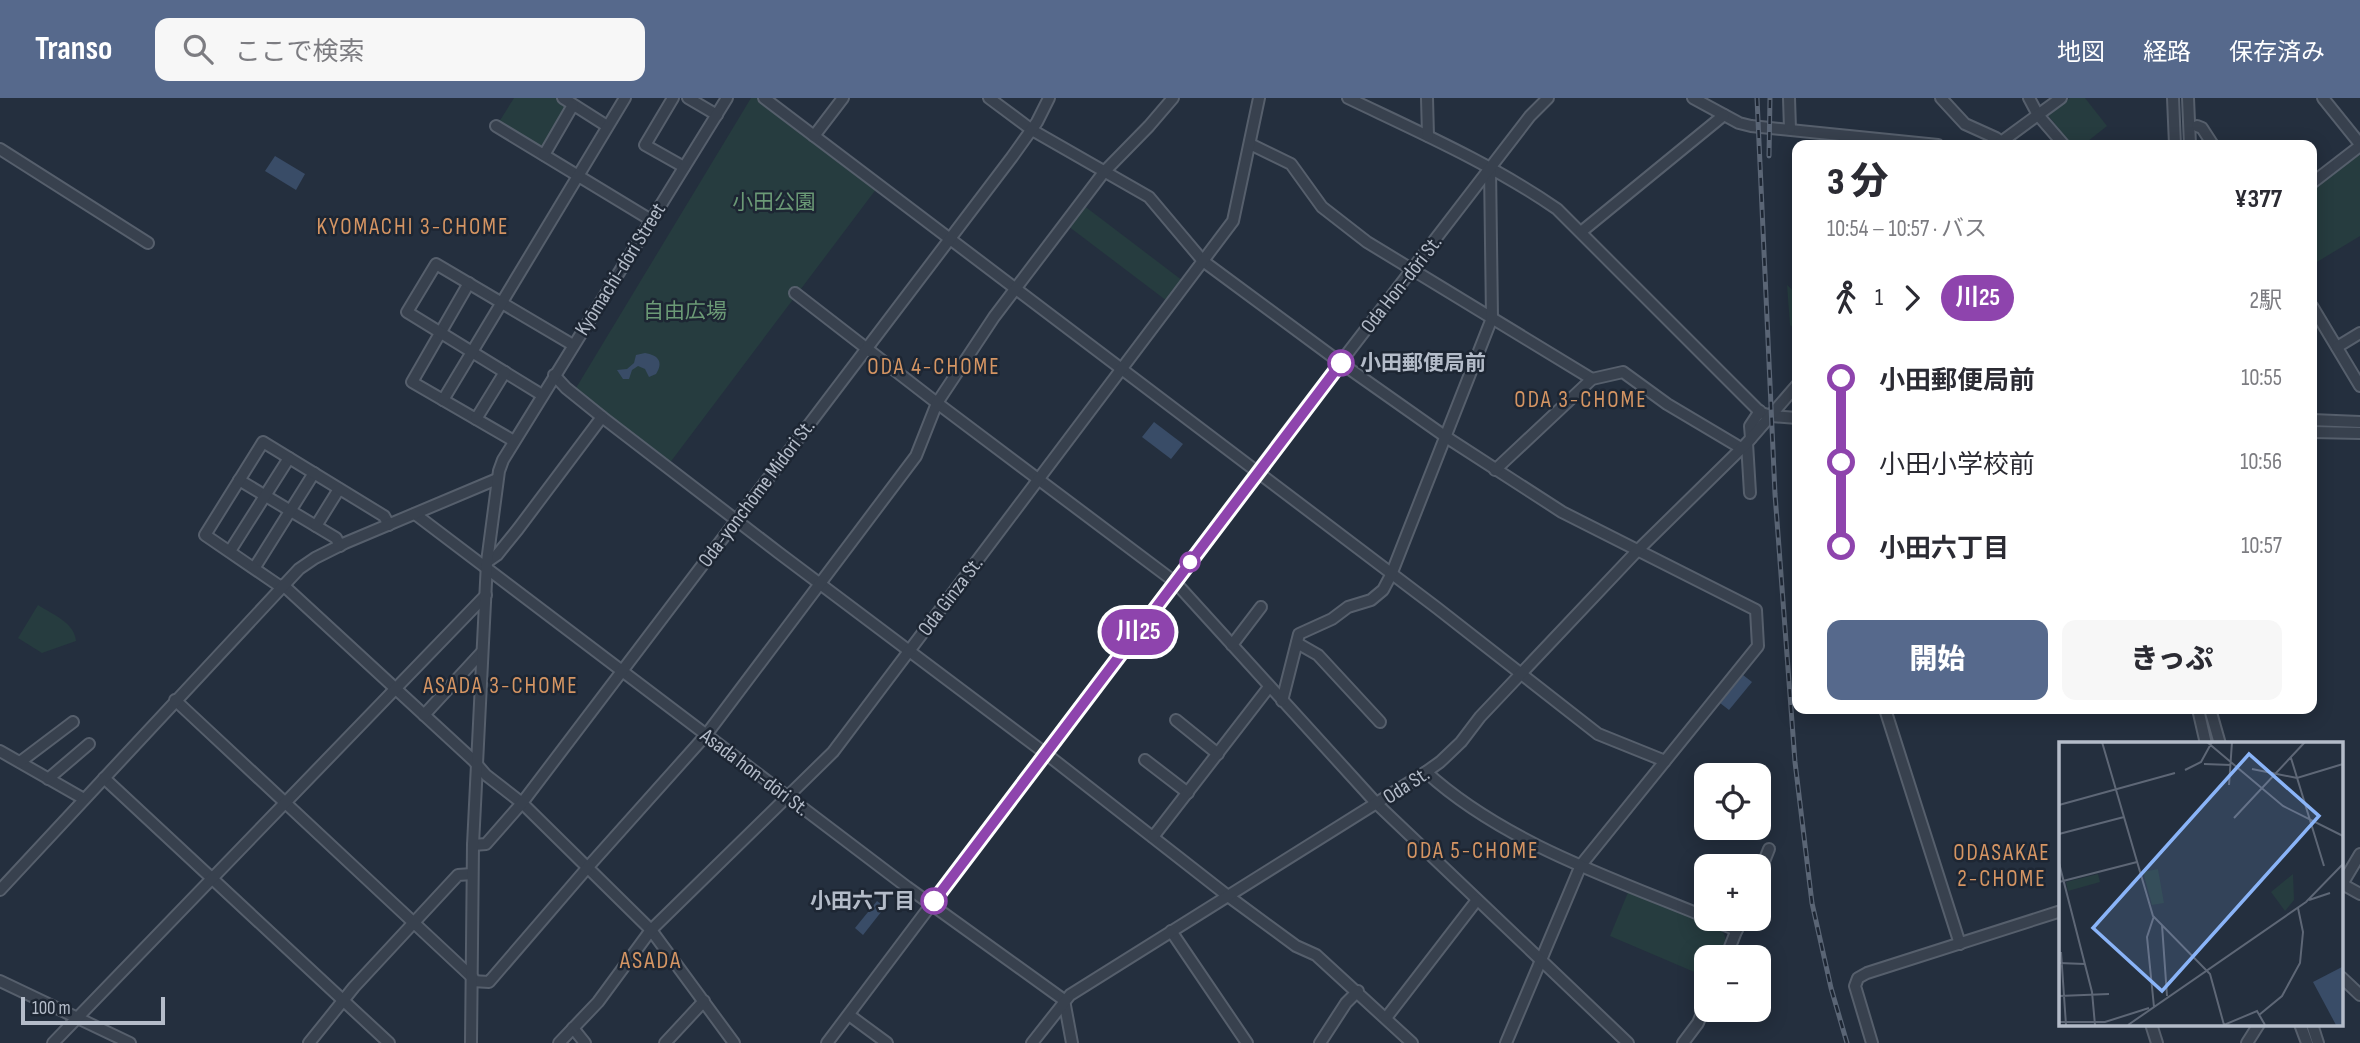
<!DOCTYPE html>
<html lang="ja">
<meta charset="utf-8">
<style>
:root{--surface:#fff;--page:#f7f7f7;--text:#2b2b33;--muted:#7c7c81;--accent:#56698c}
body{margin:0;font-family:"Sofia Sans Condensed","Noto Sans JP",sans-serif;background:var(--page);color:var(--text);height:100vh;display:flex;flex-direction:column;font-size:26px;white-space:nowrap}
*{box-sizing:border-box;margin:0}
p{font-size:23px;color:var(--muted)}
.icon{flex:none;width:38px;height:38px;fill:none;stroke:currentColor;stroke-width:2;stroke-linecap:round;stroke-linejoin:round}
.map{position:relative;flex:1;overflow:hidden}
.side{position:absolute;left:1792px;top:42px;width:525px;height:574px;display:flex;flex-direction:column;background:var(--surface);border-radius:14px;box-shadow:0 4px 18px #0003}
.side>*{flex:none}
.badge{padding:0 14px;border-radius:23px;font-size:24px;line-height:46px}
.fabs{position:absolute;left:1694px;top:665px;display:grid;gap:14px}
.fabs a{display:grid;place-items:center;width:77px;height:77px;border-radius:14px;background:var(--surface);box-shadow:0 4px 18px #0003;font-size:35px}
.scale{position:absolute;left:21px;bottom:18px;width:144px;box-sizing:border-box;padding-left:7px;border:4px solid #b4bcc9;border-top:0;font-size:19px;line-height:24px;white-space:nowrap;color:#b4bcc9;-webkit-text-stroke:5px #1d2633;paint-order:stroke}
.map>.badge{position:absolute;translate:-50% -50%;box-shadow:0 0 0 4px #fff}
.legs{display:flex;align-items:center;gap:10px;height:77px;padding:0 35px;font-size:23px}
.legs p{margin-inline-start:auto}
.headline{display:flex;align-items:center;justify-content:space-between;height:119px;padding:0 35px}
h1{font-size:38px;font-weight:800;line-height:52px}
.cta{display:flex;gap:14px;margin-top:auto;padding:14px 35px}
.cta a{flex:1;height:80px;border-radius:14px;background:var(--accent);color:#fff;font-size:28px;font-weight:800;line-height:80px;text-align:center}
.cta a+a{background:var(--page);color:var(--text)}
ul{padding:0 35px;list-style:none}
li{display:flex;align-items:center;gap:24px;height:84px;font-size:26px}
li i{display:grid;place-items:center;width:10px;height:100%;margin:0 9px;background:currentColor}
li i::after{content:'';width:18px;height:18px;margin:-9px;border:5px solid;border-radius:50%;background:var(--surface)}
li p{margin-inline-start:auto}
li:first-child i{background:linear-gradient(#0000 50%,currentColor 0)}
li:last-child i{background:linear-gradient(currentColor 50%,#0000 0)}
header{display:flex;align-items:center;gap:42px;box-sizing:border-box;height:98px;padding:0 35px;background:var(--accent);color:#fff}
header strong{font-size:33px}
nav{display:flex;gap:38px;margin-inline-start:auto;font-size:24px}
.search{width:490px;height:63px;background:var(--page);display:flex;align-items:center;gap:18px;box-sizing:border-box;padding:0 24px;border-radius:14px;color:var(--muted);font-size:26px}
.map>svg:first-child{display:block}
.green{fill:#263c3f}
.water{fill:#394c67}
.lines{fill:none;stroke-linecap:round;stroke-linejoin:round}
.minor-casing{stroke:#565f6c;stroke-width:14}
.minor{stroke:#38414e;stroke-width:10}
.rail-casing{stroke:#5a6575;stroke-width:5}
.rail{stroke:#1d2633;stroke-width:2.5;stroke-dasharray:8;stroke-linecap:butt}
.line-1-casing{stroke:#fff;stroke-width:16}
.line-1{stroke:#8e44ad;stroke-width:10}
.stop-1-dot{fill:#fff;stroke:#8e44ad;stroke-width:3.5}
.labels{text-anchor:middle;stroke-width:5;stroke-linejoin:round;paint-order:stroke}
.park-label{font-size:21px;fill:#6b9a76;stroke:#1d2633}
.street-label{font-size:21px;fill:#b4bcc9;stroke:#1d2633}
.stop-label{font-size:21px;font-weight:bold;fill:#b4bcc9;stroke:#1d2633;text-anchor:start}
.neighbourhood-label{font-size:23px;letter-spacing:2px;fill:#d59563;stroke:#1d2633}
.quarter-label{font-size:24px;letter-spacing:2px;fill:#d59563;stroke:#1d2633}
.inset-road{fill:none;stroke:#5e6776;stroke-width:2}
.view{fill:#8ab4f8;fill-opacity:0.15;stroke:#8ab4f8;stroke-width:3.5}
.inset-edge{fill:none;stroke:#b4bcc9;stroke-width:3.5}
</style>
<header>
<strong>Transo</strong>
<div class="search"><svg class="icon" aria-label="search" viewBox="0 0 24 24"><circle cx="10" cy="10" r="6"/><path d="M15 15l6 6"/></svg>ここで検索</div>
<nav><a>地図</a><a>経路</a><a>保存済み</a></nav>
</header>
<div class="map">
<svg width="2360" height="945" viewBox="0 0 2360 945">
<rect width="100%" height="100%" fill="#242f3e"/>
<!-- green -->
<g class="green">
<polygon points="514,0 557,0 569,8 544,51 499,24"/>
<polygon points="751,0 759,0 877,90 669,366 577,294 576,290"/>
<polygon points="2070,0 2085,0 2107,28 2083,47 2071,47 2048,17"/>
<polygon points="2357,56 2360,56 2360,138 2312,167 2312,90"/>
<polygon points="1083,107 1183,183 1167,203 1068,128"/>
<polygon points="1787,187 1797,196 1797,233 1790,227"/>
<path d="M38 507C52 516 75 525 76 543L42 555 18 540Z"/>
<path d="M1629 792 1720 830C1729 842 1726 846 1720 859H1706V879L1610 838Z"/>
</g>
<!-- water -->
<g class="water">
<polygon points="275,58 305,76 296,92 265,73"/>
<path d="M645 255C658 257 664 264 656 276L649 279 645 271 638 268 632 272 629 281H623L617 272 627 271 634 265 636 257Z"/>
<polygon points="1154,324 1183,346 1171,361 1142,339"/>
<polygon points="1743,577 1752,584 1729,612 1720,605"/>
<polygon points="877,803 885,809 863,837 855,830"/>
</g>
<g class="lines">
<!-- minor casing -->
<g class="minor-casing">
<g id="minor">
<polyline points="563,0 607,28"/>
<polyline points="673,0 645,47 684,69"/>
<polyline points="688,0 717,17"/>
<polyline points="764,0 1437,510 1598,636 1665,663"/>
<polyline points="989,0 1032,32 1149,99 1203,163 1341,265 1446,339 1562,414 1756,512 1758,548 1581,767 1506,945"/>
<path d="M1348 0C1419 34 1492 66 1557 111L1761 315 1772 318 1797 320"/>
<polyline points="1427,0 1428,38"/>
<polyline points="1693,0 1739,25 1751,28 1938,47"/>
<polyline points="1789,0 1790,31"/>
<polyline points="1941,0 1965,26 1996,40 2001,44"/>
<polyline points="2029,0 2038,17 2064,47"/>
<polyline points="2173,0 2175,47"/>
<polyline points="2188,0 2190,47"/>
<polyline points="2323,0 2360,46"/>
<polyline points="496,28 651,122"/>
<polyline points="2197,28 2202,30 2213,47"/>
<polyline points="814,38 843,0"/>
<polyline points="1250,46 1291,66 1322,109 1367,144 1592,281"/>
<polyline points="1997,47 2061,0"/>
<polyline points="0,51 148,145"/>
<polyline points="544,57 573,7"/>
<polyline points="2312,85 2360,48"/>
<polyline points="1581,134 1724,17"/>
<polyline points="469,185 412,284 514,343"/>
<polyline points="795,195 937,305 1175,484 1377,706 1628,945"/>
<polyline points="2312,208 2360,288"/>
<polyline points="2337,249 2360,235"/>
<polyline points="554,277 566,290 602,319 779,455 1045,655 1228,798 1296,848 1316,857 1412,945"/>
<polyline points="542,297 407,214 436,166 573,247"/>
<polyline points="443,302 625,0"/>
<polyline points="476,321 505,274"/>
<polyline points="2312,322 2360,324"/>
<polyline points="2312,334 2360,335"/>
<polyline points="1751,340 1750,328 1760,313"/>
<polyline points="1747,345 1750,395"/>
<polyline points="1495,372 1592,281 1623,274 1667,306 1741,350"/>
<polyline points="239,382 336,440 340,448"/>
<polyline points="415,416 907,789 1064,902 1072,945"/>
<polyline points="316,428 339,391"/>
<polyline points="230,453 289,360"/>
<polyline points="487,464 497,457 518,431 602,319"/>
<polyline points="255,469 314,375"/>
<polyline points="283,487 473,662 486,677 522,705 651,832 734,945"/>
<polyline points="281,489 205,437 263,344 384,418 389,427"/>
<polyline points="1297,545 1318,557 1380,624"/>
<polyline points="1232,547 1261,509"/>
<polyline points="175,602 473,880"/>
<polyline points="1282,603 1299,536 1332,521 1348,509 1371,502 1383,492 1391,477 1492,220 1490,69"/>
<polyline points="1885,611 1960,846"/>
<polyline points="2198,611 2206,646"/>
<polyline points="2210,611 2220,646"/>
<polyline points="424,617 482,554"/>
<polyline points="1176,622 1218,656"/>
<polyline points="0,653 84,701"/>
<polyline points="1145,662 1188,695"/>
<polyline points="20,664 73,624"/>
<path d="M1426 674C1503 744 1611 780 1706 819"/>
<polyline points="104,680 389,945"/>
<polyline points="48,681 89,646"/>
<polyline points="1153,739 1269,589"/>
<polyline points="473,747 486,746 522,705 1012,59 1037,24 1049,0"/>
<polyline points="1759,776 1769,751"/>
<polyline points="2342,786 2360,796"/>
<polyline points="2341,788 2360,756"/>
<polyline points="0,792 299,471 315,460 345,445 497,381"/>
<polyline points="1709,821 1737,832"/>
<polyline points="1171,833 1247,945"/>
<polyline points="1726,859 1741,821"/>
<polyline points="2341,879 2360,897"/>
<polyline points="0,883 130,945"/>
<polyline points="472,883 489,884 588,769 706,637 916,358 937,305 994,219 1104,74 1149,28 1173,0"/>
<polyline points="849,917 887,945"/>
<polyline points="1386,920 1477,802"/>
<polyline points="2151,926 2157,945"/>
<polyline points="2300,926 2307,945"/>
<polyline points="2312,926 2318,945"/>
<polyline points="573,930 585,945"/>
<polyline points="53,945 486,497"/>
<polyline points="309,945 354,889 458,777 472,776"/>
<polyline points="471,945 473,747 487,464 499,373 503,362 727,0"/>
<polyline points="559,945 598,904 651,832 833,654 1233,123 1259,0"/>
<polyline points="665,945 704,903"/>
<polyline points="827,945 1297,321 1530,18 1548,0"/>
<polyline points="1032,945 1070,897 1426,674 1440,664 1461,644 1480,619 1637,453 1747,345 1797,287"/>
<polyline points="1320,945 1346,905 1358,893"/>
<polyline points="1683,945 1698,925 1706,905"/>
<polyline points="1872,945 1855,888 1858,880 1867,875 2061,813"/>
<polyline points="2247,945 2259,926"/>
</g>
</g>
<!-- minor -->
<use href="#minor" class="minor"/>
<!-- rail casing -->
<g class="rail-casing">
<g id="rail">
<polyline points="1757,0 1775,396 1795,664 1812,805 1831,890 1847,945"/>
<polyline points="1769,58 1770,0"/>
</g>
</g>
<!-- rail -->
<use href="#rail" class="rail"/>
</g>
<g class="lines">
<!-- line-1 casing -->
<g class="line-1-casing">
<polyline id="line-1" points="934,803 1341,265"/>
</g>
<!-- line-1 -->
<use href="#line-1" class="line-1"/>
</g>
<!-- markers -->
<g class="stop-1-dot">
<circle cx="1341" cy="265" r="12"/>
<circle cx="1190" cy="464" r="9"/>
<circle cx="934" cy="803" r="12"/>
</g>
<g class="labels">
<!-- park labels -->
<g class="park-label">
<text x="774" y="111">小田公園</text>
<text x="685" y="220">自由広場</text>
</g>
<!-- street labels -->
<g class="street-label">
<text transform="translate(620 171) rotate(-58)" y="7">Kyōmachi-dōri Street</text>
<text transform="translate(1401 186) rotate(-52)" y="7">Oda Hon-dōri St.</text>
<text transform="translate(756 395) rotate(-53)" y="7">Oda-yonchōme Midori St.</text>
<text transform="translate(950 498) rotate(-53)" y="7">Oda Ginza St.</text>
<text transform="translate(755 674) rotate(37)" y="7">Asada hon-dōri St.</text>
<text transform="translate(1406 687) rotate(-33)" y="7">Oda St.</text>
</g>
<!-- stop labels -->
<g class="stop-label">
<text x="1360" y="272">小田郵便局前</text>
<text x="915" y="810" text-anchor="end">小田六丁目</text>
</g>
<!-- neighbourhood labels -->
<g class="neighbourhood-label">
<text x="413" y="136">KYOMACHI 3-CHOME</text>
<text x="934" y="276">ODA 4-CHOME</text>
<text x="1581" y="309">ODA 3-CHOME</text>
<text x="501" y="595">ASADA 3-CHOME</text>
<text x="1473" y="760">ODA 5-CHOME</text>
<text x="2002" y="762">ODASAKAE<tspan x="2002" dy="26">2-CHOME</tspan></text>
</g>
<!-- quarter labels -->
<g class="quarter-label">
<text x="651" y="870">ASADA</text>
</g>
</g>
<!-- overview -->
<g transform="translate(2059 644)">
<rect width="284" height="284" fill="#242f3e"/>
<path d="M99 127 105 161 93 163 84 130ZM39 132 41 140 9 149 7 140ZM234 132 235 158 226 169 212 150Z" fill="#263c3f"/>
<path d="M283 225V283H277L254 240Z" fill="#394c67"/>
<path class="inset-road" d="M43 0 94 174 151 232 165 283 198 269 206 283M148 0 224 64 284 94M232 16 265 124M145 22 172 23M193 27 238 36 284 22M126 28 142 20 153 0M170 43 173 0M0 63 116 31M175 76 246 0M0 92 65 75M0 121 33 250 36 283M0 140 78 120M250 158 271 151M103 183 108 254M2 210 7 283M0 221 26 222M0 254 50 252M95 265 88 195 95 174M200 273 223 254 241 221 244 190 239 166M0 280H46L90 266M69 283 247 160 284 122"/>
<path class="view" d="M190 12 260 74 103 249 34 186Z"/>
<rect width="284" height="284" class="inset-edge"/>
</g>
</svg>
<div class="fabs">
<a><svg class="icon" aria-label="locate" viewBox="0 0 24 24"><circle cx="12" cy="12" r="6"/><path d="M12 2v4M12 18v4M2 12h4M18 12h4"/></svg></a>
<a>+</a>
<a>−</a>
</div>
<div class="scale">100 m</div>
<b class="badge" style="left:1138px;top:534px;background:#8e44ad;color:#fff">川25</b>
<section class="side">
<div class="headline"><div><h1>3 分</h1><p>10:54 – 10:57 · バス</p></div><b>¥377</b></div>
<div class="legs"><svg class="icon" aria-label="walk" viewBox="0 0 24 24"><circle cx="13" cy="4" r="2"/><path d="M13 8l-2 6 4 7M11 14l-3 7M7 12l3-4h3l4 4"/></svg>1<svg class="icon" aria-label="forward" viewBox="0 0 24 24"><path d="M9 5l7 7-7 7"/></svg><b class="badge" style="background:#8e44ad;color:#fff">川25</b><p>2駅</p></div>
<ul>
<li><i style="color:#8e44ad"></i><b>小田郵便局前</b><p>10:55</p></li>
<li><i style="color:#8e44ad"></i><span>小田小学校前</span><p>10:56</p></li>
<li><i style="color:#8e44ad"></i><b>小田六丁目</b><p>10:57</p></li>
</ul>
<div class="cta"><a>開始</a><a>きっぷ</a></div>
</section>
</div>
